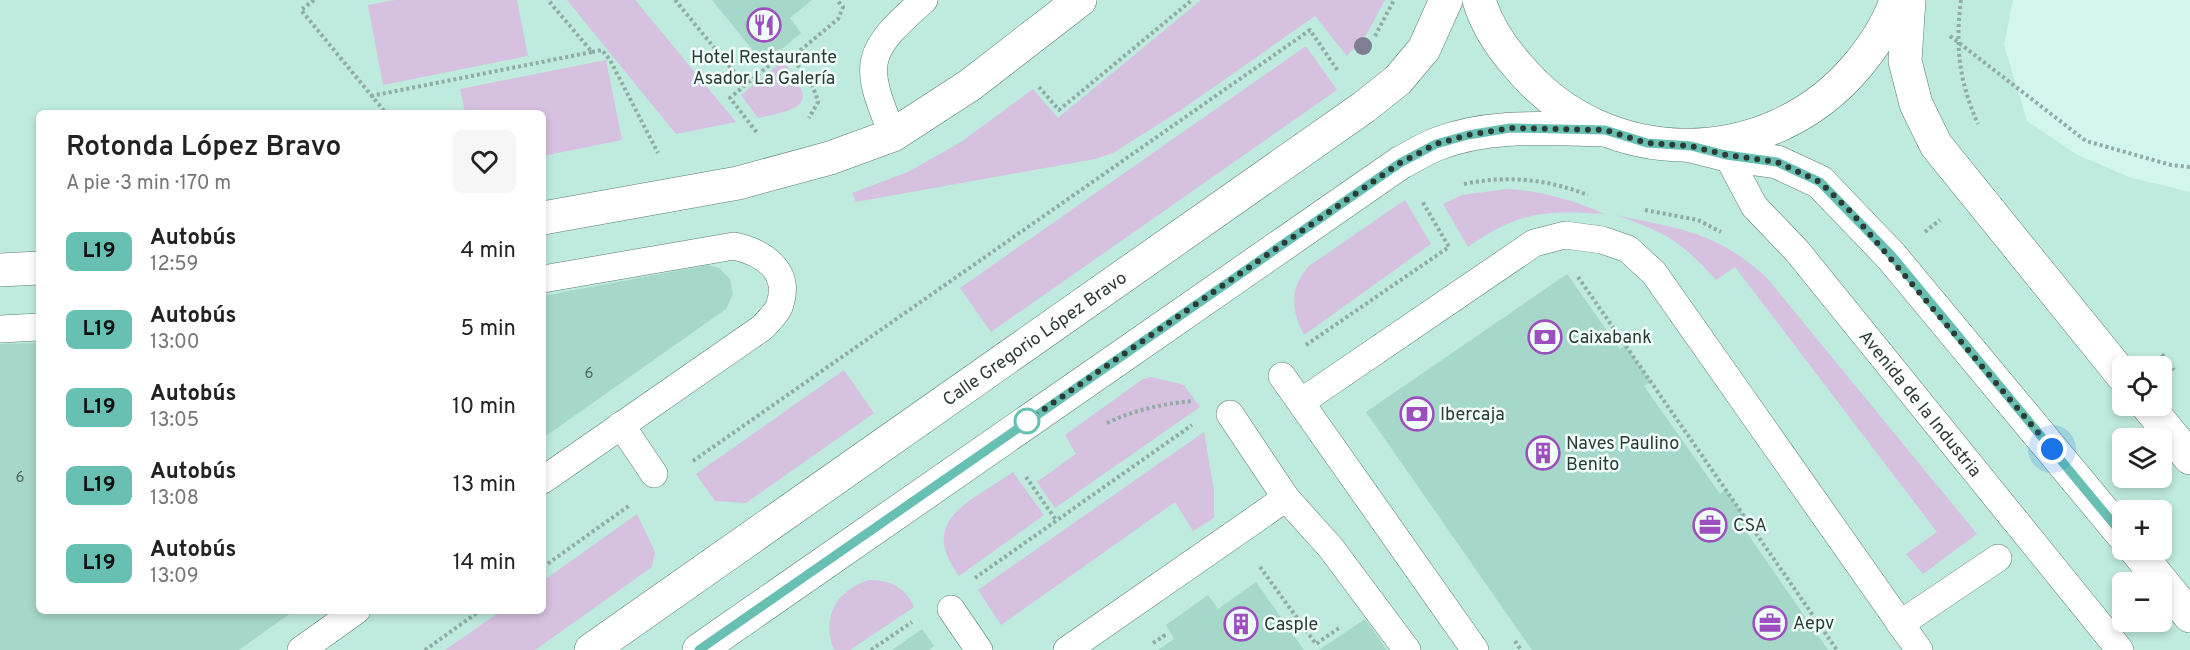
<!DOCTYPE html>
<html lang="es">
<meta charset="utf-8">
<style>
:root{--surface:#fff;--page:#f6f6f6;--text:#222;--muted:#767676}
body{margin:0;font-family:Overpass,sans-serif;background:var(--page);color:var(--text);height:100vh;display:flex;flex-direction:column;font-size:22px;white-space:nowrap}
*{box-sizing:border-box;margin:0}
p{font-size:20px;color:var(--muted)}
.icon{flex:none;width:33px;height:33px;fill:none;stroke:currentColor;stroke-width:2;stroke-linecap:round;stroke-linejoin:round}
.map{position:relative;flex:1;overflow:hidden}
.details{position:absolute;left:36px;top:110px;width:510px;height:504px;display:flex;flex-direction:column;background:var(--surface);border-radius:9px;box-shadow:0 3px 9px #0003}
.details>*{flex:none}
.badge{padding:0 12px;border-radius:9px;font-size:21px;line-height:39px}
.fabs{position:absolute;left:2112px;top:356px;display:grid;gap:12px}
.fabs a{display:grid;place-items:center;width:60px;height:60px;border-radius:9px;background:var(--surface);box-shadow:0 3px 9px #0003;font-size:30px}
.you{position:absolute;width:30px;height:30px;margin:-15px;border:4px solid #fff;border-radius:50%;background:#1a73e8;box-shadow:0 0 0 9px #1a73e833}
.map>.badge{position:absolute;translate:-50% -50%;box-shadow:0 0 0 3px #fff}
.round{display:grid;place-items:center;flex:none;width:63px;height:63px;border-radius:9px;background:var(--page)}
.head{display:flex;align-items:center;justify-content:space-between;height:102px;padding:0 30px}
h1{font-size:28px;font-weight:600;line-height:45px}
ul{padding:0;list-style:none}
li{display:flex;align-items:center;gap:18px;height:78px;padding:0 30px}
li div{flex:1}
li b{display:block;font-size:22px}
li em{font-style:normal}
li .badge{min-width:66px;font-weight:700;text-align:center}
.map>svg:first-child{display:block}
.built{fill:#bfeade;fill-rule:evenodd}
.green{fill:#d6c1e0}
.building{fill:#a6d8ca}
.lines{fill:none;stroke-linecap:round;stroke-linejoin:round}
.service-casing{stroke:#5c7c73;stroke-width:28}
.minor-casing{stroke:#5c7c73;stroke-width:34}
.secondary-casing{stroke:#5c7c73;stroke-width:34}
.path{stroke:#91aca4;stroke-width:4;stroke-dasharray:3 3;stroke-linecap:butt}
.service{stroke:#fff;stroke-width:27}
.minor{stroke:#fff;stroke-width:33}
.secondary{stroke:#fff;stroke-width:33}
.tree{fill:#7f7e92}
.line-casing{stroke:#fff;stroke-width:14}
.line{stroke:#68c0b2;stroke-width:9}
.walk{stroke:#2d3b37;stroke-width:6;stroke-dasharray:0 10.8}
.stop-dot{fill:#fff;stroke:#68c0b2;stroke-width:3}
.labels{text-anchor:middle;stroke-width:5;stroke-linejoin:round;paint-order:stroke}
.number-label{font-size:15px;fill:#4b625c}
.poi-label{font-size:18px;fill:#2d3b37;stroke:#f0fefa;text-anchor:start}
.street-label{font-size:18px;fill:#2d3b37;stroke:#f0fefa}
</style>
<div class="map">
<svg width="2190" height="650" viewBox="0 0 2190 650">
<rect width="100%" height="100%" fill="#d3f6ec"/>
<!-- built -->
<path class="built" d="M0 0H2013L2004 45 2027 121 2076 154 2129 177 2190 192V650H0ZM39 112H543V610H39ZM2122 366H2162V405H2122ZM2122 438H2162V477H2122ZM2122 510H2162V549H2122ZM2122 582H2162V621H2122Z"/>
<!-- green -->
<g class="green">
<polygon points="395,0 517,0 528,56 383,85 368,5"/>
<polygon points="567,0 635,0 736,122 676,134"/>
<polygon points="1201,0 1385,0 1368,32 1347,56 1315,16 1181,110 1113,153 1095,159 856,202 852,193 908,172 961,142 1033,89 1058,118"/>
<polygon points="1306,46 1337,90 991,332 960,288"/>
<polygon points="606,60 622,140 543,156 543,112 465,112 460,89"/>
<path d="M783 61C817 104 806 108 758 118L741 95Z"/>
<path d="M1507 189C1543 191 1572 200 1605 214 1545 210 1519 211 1468 247L1443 204 1462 195Z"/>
<path d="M1405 200 1431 244 1304 335C1291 310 1289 288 1309 266Z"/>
<path d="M1615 215C1680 229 1716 231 1767 278L1977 534 1923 574 1906 554 1937 532 1735 267 1716 280C1680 240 1665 232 1615 215Z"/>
<polygon points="844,370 874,413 746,503 715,501 696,474"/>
<polygon points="1151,377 1184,385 1200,407 1055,508 1037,482 1076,454 1065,435 1143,379"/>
<polygon points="1204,432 1214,491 1214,518 1193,531 1175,502 1001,625 978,590"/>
<path d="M1013 472 1044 515 959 576C917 519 971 502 1013 472Z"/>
<polygon points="637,514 655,552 652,567 535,650 445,650 501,611 543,610 543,581"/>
<path d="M869 580C890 580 905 587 914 607L850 650H834C821 618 836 590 869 580Z"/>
</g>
<!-- building -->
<g class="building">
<polygon points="712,0 812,0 790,18 801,33 764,64"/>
<polygon points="708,265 719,268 730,279 733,294 726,309 543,438 543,296"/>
<polygon points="1567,274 1620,349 1625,345 1651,382 1644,386 1720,494 1726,490 1751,526 1745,530 1828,650 1532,650 1366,412"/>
<polygon points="39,343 39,610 295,610 239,650 0,650 0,344"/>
<polygon points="1256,582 1304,650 1158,650 1174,639 1166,625 1208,595 1218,609"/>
<polygon points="1365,619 1387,650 1319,650"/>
<polygon points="922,629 934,646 929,650 892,650"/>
</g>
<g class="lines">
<!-- service casing -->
<g class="service-casing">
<g id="service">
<path d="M893 135C862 62 865 52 924 0"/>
<path id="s1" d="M1727 155 1754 206 1797 251 2120 650"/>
<path d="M543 279 734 246C762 252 791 270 780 304 778 312 769 320 763 327L543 480"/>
<polyline points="0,329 39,327"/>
<polyline points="1282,376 1475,650"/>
<polyline points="1301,402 1534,243 1565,235 1602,240 1628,249 1654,273 1919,650"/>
<polyline points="1230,414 1286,498"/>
<polyline points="621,425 654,474"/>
<polyline points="951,609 979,650"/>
<polyline points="1900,624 1998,558"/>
<polyline points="301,650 357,610"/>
<polyline points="1067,650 1286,498 1331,548 1407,650"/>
</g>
</g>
<!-- minor casing -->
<g class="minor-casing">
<g id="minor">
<polyline points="543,218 738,183 830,158 893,135 970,85 1080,0"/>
<polyline points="0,270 39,268"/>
</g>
</g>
<!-- secondary casing -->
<g class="secondary-casing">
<g id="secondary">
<path d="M1479 0C1486 24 1501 47 1518 66 1605 172 1769 171 1857 66 1873 47 1888 25 1896 0"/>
<polyline points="1909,0 1905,61 1916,104 1936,145 2122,375"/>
<polyline points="1691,146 1727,155 1777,162 1820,182 1891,256 2122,534"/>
<polyline points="2147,405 2190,458"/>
<polyline points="2135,549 2190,616"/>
<path id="s2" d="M591 650 1364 107 1398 80 1424 49 1446 0"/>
<path d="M699 650 1400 163C1412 157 1424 149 1437 144 1490 123 1549 129 1605 130"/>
</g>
</g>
<!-- path -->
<g class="path">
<polyline points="314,0 301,10 385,112"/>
<path d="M675 0 745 85 786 52C800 67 813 82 818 102L809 118"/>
<path d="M1961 0C1955 47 1959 81 1978 124"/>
<polyline points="1375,36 1394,0"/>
<polyline points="1950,36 2086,141 2171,165 2190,167"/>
<polyline points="592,52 602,50 610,60 658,153"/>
<polyline points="791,58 838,19 843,7 837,0"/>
<polyline points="745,85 730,98 758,134"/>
<polyline points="1039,87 1059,110 1192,0"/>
<polyline points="371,96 592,52 548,0"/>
<path d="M1464 184C1507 175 1547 179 1588 195"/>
<polyline points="1645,210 1698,220 1721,232"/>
<polyline points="1925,232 1940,220"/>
<polyline points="1578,277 1837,650"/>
<polyline points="1306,345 1449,247 1422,201"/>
<polyline points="2162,354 2174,370"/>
<path d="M1107 423C1134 410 1162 404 1192 401"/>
<polyline points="693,461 1310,30 1338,71"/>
<polyline points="1026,477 1056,520"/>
<polyline points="543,567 630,505"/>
<polyline points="1260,567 1316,644 1339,628"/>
<polyline points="975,578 1192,425"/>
<polyline points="1515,641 1521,650"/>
<polyline points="1153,643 1164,636 1162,633"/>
<polyline points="425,650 481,610"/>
<polyline points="871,650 912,622"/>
</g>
<!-- service -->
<use href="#service" class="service"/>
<!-- minor -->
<use href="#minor" class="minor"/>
<!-- secondary -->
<use href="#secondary" class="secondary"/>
</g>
<!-- trees -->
<circle class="tree" cx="1363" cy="46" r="9"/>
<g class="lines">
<!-- line casing -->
<g class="line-casing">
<polyline id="line" points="699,650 1400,163 1436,144 1468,135 1510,128 1605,130 1647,143 1691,146 1726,155 1777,162 1820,182 1892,256 2122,534"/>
</g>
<!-- line -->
<use href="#line" class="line"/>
<!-- walk -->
<polyline class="walk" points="1027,421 1400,163 1436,144 1468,135 1510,128 1605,130 1647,143 1691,146 1726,155 1777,162 1820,182 1851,212 2052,449"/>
</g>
<!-- icons -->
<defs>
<g id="restaurant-ring" transform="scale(1.725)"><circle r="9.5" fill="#f0fefa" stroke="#9d4ebf" stroke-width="1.5"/><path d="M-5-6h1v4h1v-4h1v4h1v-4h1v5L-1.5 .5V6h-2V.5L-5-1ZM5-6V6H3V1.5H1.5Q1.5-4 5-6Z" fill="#9d4ebf"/></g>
<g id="bank-ring" transform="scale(1.725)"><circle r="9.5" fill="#f0fefa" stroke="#9d4ebf" stroke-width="1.5"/><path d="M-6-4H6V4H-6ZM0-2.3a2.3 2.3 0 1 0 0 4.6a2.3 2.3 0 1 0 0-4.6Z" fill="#9d4ebf"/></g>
<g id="building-ring" transform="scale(1.725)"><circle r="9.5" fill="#f0fefa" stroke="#9d4ebf" stroke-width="1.5"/><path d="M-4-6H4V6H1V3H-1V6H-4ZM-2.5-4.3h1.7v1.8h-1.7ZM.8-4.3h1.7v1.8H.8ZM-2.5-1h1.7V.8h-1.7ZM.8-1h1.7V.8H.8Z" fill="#9d4ebf"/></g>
<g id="office-ring" transform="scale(1.725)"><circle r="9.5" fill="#f0fefa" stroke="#9d4ebf" stroke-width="1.5"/><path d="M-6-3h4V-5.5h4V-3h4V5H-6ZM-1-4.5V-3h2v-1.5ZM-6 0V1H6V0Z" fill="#9d4ebf"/></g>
</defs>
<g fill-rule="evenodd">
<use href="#restaurant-ring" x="764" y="25"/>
<use href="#bank-ring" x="1545" y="337"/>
<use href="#bank-ring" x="1417" y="414"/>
<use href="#building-ring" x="1543" y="453"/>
<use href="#office-ring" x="1710" y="525"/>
<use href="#office-ring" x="1770" y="623"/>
<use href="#building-ring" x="1241" y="624"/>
</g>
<!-- markers -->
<circle class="stop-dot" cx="1027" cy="421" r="12"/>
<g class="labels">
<!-- number labels -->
<g class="number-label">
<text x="589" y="378">6</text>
<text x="20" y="482">6</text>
</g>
<!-- poi labels -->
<g class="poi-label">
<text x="764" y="63" text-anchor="middle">Hotel Restaurante<tspan x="764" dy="21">Asador La Galería</tspan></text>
<text x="1568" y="343">Caixabank</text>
<text x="1440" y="420">Ibercaja</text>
<text x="1566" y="449">Naves Paulino<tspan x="1566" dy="21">Benito</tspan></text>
<text x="1733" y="531">CSA</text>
<text x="1793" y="629">Aepv</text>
<text x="1264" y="630">Casple</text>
</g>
<!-- street labels -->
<g class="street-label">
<text dy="6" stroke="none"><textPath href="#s2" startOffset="542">Calle Gregorio López Bravo</textPath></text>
<text dy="6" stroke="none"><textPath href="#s1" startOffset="316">Avenida de la Industria</textPath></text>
</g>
</g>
</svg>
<div class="fabs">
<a><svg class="icon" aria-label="locate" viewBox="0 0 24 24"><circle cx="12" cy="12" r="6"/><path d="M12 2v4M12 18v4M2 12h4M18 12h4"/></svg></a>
<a><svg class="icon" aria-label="layers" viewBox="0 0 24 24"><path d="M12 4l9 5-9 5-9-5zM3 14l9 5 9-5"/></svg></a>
<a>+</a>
<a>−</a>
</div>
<div class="you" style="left:2052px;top:449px"></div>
<section class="details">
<div class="head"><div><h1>Rotonda López Bravo</h1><p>A pie · 3 min · 170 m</p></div><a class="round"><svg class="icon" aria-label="heart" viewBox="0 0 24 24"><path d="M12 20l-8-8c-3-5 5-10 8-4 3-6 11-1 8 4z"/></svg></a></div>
<ul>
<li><span class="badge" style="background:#68c0b2;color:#111">L19</span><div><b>Autobús</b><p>12:59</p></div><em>4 min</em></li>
<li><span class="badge" style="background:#68c0b2;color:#111">L19</span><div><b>Autobús</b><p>13:00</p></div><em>5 min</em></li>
<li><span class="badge" style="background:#68c0b2;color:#111">L19</span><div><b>Autobús</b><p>13:05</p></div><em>10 min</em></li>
<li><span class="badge" style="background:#68c0b2;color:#111">L19</span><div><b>Autobús</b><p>13:08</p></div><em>13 min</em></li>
<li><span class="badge" style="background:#68c0b2;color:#111">L19</span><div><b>Autobús</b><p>13:09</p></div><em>14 min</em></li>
</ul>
</section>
</div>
